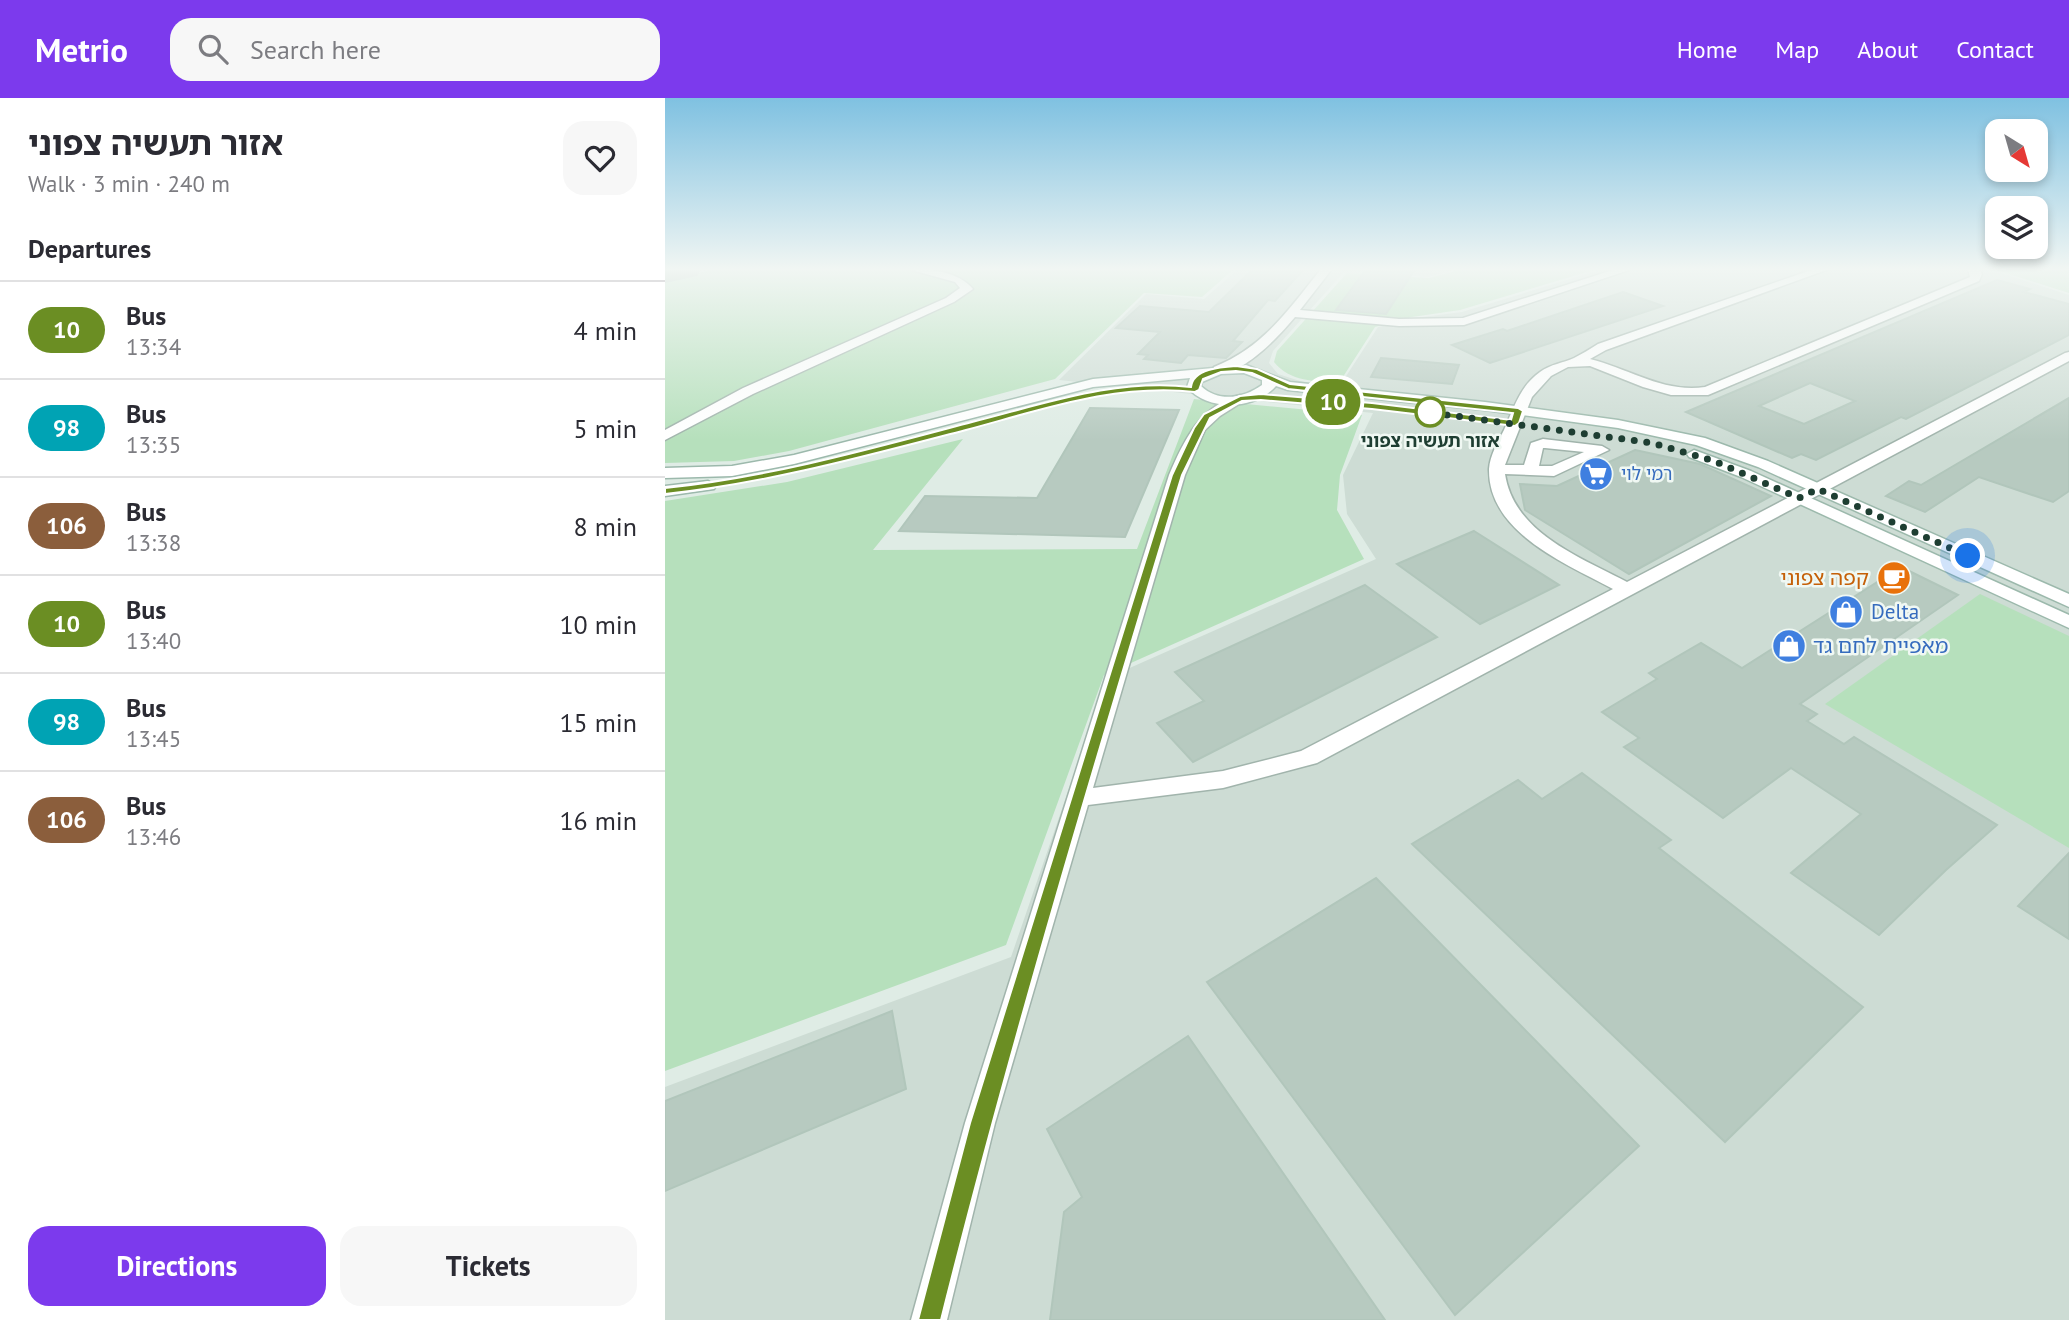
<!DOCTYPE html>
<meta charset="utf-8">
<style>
:root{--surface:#fff;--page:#f7f7f7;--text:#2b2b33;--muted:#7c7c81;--line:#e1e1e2;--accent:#7c3aed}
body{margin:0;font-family:"PT Sans","Noto Sans Hebrew",sans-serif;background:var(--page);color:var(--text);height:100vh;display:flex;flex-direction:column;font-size:26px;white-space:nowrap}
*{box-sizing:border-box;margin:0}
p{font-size:23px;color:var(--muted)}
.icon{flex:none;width:38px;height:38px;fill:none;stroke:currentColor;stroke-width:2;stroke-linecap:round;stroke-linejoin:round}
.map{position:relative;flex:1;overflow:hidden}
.drawer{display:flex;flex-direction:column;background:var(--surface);width:665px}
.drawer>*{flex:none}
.badge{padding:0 14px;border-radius:23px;font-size:24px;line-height:46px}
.needle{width:46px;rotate:143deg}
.fabs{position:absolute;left:1320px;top:21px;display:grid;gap:14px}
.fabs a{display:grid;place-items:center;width:63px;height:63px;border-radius:14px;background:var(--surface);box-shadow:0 4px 10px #0003;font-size:35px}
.you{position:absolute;width:35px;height:35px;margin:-18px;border:5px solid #fff;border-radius:50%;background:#1a73e8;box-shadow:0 0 0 10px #1a73e833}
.map>.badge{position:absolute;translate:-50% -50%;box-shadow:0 0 0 4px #fff}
h2{padding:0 28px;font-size:26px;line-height:63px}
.round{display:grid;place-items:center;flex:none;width:74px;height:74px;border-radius:21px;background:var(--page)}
.overview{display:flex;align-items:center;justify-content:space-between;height:119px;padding:0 28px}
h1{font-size:33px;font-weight:700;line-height:52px}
.action{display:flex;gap:14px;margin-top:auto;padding:14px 28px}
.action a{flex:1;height:80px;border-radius:21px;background:var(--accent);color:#fff;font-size:28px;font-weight:700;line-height:80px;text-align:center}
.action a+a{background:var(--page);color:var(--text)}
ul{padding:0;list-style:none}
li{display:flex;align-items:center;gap:21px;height:98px;padding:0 28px;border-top:2px solid var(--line)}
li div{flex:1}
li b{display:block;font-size:26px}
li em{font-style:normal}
li .badge{min-width:77px;font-weight:700;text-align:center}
header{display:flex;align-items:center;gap:42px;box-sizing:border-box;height:98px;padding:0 35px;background:var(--accent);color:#fff}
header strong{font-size:33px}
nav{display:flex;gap:38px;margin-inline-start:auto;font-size:24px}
.search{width:490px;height:63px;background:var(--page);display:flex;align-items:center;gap:18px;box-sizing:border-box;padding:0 24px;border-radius:21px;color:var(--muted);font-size:26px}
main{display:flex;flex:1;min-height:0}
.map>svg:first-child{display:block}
.built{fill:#cddcd4}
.green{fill:#b6e0bc}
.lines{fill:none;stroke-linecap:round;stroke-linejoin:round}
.taxiway{fill:#9cb3a9;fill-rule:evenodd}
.building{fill:#b7cac0;stroke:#b1c6bb;stroke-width:2;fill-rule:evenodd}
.street-casing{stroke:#a1b4ac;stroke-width:3}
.secondary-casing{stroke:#9cb9ac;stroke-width:3}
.street{fill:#fff;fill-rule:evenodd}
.secondary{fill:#fff;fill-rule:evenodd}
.line{fill:#6b8e23;stroke:#fff;stroke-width:2}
.walk{stroke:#1e3e32;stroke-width:7;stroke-dasharray:0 12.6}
.stop-dot{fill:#fff;stroke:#6b8e23;stroke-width:3.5}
.labels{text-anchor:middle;stroke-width:5;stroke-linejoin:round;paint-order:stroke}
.far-stop-label{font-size:18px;font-weight:bold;fill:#1e3e32;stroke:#f0f8f3}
.far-shop-label{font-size:18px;fill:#366cbe;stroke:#f0f8f3;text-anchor:start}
.food-label{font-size:21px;fill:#c56008;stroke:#f0f8f3;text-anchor:end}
.shop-label{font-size:21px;fill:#366cbe;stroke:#f0f8f3;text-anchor:start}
</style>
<header>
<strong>Metrio</strong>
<div class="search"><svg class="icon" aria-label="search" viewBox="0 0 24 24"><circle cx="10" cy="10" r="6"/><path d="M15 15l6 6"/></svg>Search here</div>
<nav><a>Home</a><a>Map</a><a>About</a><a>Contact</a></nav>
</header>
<main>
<section class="drawer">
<div class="overview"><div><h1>אזור תעשיה צפוני</h1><p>Walk · 3 min · 240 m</p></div><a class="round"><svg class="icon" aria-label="heart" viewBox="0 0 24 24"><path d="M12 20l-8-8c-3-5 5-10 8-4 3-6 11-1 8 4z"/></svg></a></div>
<h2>Departures</h2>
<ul>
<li><span class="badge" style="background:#6b8e23;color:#fff">10</span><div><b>Bus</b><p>13:34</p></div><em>4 min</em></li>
<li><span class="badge" style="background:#00a3b4;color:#fff">98</span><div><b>Bus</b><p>13:35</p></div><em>5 min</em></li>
<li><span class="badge" style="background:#8b5e3c;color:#fff">106</span><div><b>Bus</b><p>13:38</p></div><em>8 min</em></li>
<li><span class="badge" style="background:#6b8e23;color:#fff">10</span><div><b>Bus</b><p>13:40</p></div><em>10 min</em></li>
<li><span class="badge" style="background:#00a3b4;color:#fff">98</span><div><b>Bus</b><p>13:45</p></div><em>15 min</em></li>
<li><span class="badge" style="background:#8b5e3c;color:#fff">106</span><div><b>Bus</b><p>13:46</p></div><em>16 min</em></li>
</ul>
<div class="action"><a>Directions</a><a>Tickets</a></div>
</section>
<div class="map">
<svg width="1404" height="1222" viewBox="0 0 1404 1222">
<rect width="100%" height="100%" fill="#dfece5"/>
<!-- built -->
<polygon class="built" points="573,171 792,171 763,179 679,174 608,253 604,265 613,276 635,283 674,289 713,229 750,220 797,214 938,171 1324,171 1404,197 1404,1222 0,1222 0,989 346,859 442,580 711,461 682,416 678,377 708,315 394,282 481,196 539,201"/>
<!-- green -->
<g class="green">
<polygon points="50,171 569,171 537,199 479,195 390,281 124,353 69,363 0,365 0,183"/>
<path d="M798 171H932L795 212 747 219 710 229 674 285C650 283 625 284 609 264L612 253 682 175 764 180Z"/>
<polygon points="1328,171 1404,171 1404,195"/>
<polygon points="529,301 697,317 675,377 672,412 699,461 439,577 341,847 0,973 0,403 122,384 298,341 208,452 472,451"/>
<polygon points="1315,496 1404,538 1404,750 1160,606"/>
</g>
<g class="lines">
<!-- taxiway -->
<polygon class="taxiway" points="0,171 36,171 32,178 0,185"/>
</g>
<!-- building -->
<g class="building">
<polygon points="588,171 639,171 610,203 603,202 568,243 577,244 561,260 523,257 516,265 479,261 483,257 473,256 495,234 451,230 475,208 544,214"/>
<polygon points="701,171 750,171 721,216 671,212"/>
<path d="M1332 182 1365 191 1359 194 1404 206V237L1241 321 1236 319 1151 362 1136 356 1127 360 1021 314ZM1145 285 1190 303 1139 326 1094 308Z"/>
<polygon points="958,194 998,208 825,265 787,247 838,231 842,233"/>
<polygon points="716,260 794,267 787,286 706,279"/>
<polygon points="1404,300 1404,393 1388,404 1314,379 1260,414 1221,398 1244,383 1256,387"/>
<polygon points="425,310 514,312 460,439 234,433 260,398 372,400"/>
<polygon points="970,352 1035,366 1106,398 964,476 860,412 855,386 892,388"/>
<polygon points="809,433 894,487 815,526 732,466"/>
<polygon points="1236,469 1293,497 1135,606 1152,616 1142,623 1179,646 1189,639 1332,727 1281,772 1214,837 1126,775 1196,716 1126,670 1058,720 959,649 974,640 937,614 992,581 984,575 1036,545 1077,570"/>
<polygon points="700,487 772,539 528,664 492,625 539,603 510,574"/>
<polygon points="917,675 1006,742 994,750 1198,909 1060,1044 747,746 853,682 877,701"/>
<polygon points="1404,755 1404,841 1353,808"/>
<polygon points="711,780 974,1048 790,1217 542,884"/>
<polygon points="227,913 241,991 0,1093 0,1003"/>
<polygon points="523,938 720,1222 385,1222 399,1114 417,1099 382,1031"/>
</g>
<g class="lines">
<!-- street casing -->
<g class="street-casing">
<g id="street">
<path d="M243 171C265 171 293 173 308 191L289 204 88 296 0 342V332L78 290 281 200 295 190 290 184Z"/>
<path d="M656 171H667L635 212 734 221 798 220 951 171H967L799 227 734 228 630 219C614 238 577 279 549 275V269C598 250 625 210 656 171Z"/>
<path d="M1149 171H1164L941 252 925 261C965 271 998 295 1040 289L1305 179 1303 171H1314L1317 176 1314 183 1043 297H1006L978 289 925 268 903 269 886 278 867 299 840 367H859L866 345 878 341 937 348 944 352 889 378 840 376C849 435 915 459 962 484L1400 255 1404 254V263L652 665 558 690 423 707 330 1025 282 1222H246L300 1025 504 377C519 342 535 308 575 297L582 301 555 318 540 332 520 377 428 690 558 673 636 653 948 491C902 466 823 435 824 371 825 357 833 344 839 332 849 310 855 288 875 274 886 266 898 265 909 260 917 256 925 251 933 246ZM878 350H880L919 354 887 368H874Z"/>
</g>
</g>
<!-- secondary casing -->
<g class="secondary-casing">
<g id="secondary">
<path d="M581 267 625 284 820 304 953 322 1040 340 1103 363 1404 496V509L1093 369 1031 347 953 330 820 312 623 292 611 288C590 312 543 314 522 289L525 280 428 289 129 366 67 378 0 380V370L67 368 129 357 428 281ZM579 275 597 282V287C579 300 554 305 536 288L537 284 556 276Z"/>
<polygon points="1029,352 1086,373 1404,517 1404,530 1076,379 1024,359 1022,356"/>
<polygon points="43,383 51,388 49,391 0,398 0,388"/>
</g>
</g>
<!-- street -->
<use href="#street" class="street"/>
<!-- secondary -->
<use href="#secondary" class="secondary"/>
</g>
<!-- sky -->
<linearGradient id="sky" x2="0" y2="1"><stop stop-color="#7fc1e1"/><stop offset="0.5" stop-color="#f1f6f3"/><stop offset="1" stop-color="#f1f6f3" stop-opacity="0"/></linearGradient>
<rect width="1404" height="342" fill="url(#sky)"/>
<!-- line -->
<path class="line" d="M571 268 592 271 625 286 853 310 858 313 854 325 850 328 707 311 596 302 577 303 545 320 517 377C432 657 347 938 276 1222H253L305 1025 507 377 529 330 539 316 575 298 596 296 707 305 846 322 848 315 623 291 587 275 571 273 556 274 538 281 534 292 530 294C451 285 376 312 301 332 201 358 103 385 0 396V390C105 379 205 351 307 324 379 306 451 280 526 289 528 271 556 269 571 268Z"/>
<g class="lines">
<!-- walk -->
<polyline class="walk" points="765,314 761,314 987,345 1049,363 1134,400 1153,391 1303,458"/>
</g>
<!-- icons -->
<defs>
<g id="supermarket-disc" transform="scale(1.75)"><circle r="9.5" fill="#3f7fe0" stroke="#f0f8f3"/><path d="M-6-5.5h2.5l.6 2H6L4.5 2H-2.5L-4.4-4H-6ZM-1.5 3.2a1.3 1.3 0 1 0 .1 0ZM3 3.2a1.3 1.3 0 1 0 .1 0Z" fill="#fff"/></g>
<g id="cafe-disc" transform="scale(1.75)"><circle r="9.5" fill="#e8710a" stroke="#f0f8f3"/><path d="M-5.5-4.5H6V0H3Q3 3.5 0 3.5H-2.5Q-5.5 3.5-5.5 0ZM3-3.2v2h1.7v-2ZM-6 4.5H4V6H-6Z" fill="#fff"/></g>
<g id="shop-disc" transform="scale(1.75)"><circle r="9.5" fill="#3f7fe0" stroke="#f0f8f3"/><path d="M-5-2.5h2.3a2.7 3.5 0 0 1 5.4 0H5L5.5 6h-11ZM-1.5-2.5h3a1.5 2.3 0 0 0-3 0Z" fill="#fff"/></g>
</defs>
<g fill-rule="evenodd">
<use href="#supermarket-disc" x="931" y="376"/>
<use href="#cafe-disc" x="1229" y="480"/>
<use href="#shop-disc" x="1181" y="514"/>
<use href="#shop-disc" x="1124" y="548"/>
</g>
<!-- markers -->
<circle class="stop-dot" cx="765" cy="314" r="14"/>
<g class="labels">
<!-- far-stop labels -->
<g class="far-stop-label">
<text x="765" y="349">אזור תעשיה צפוני</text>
</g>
<!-- far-shop labels -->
<g class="far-shop-label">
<text x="956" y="382">רמי לוי</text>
</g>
<!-- food labels -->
<g class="food-label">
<text x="1204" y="487">קפה צפוני</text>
</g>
<!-- shop labels -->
<g class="shop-label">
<text x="1206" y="521">Delta</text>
<text x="1148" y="555">מאפיית לחם גד</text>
</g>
</g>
</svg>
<div class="fabs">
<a><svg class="needle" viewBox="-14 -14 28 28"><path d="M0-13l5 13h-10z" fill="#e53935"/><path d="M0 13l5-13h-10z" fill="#7c7c81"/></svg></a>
<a><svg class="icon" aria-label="layers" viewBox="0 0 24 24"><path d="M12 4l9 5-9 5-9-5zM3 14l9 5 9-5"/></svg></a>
</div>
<div class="you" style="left:1303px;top:458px"></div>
<b class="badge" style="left:668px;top:304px;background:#6b8e23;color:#fff">10</b>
</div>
</main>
